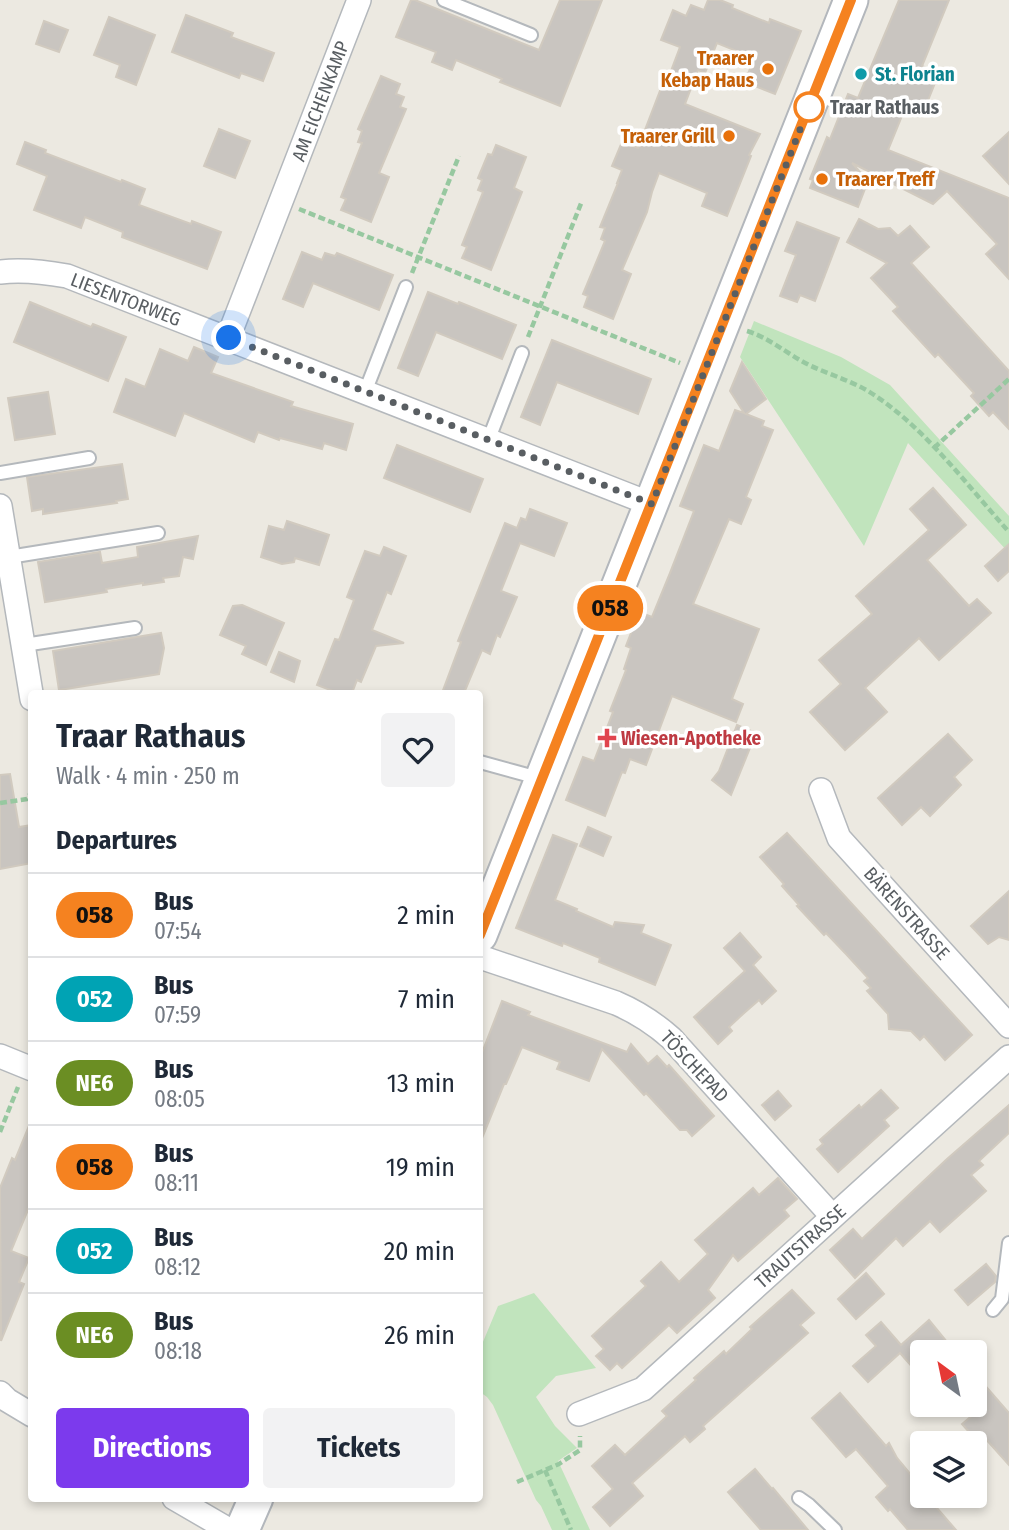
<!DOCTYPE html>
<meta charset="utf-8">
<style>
:root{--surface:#fff;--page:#f2f2f3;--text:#1f2937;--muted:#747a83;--line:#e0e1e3;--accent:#7c3aed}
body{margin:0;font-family:"Fira Sans Condensed",sans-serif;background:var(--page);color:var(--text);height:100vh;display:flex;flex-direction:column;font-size:26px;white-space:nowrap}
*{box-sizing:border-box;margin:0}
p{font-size:23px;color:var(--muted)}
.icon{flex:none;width:38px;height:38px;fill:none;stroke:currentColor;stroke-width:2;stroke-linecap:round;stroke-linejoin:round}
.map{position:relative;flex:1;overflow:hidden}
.panel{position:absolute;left:28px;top:690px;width:455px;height:812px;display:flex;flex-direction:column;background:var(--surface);border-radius:7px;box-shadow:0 4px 10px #0003}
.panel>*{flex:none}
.badge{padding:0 14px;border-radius:23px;font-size:24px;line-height:46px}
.needle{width:46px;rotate:327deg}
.tools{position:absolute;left:910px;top:1340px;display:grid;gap:14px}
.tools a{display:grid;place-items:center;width:77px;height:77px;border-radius:7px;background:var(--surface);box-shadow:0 4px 10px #0003;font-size:35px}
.you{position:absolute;width:35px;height:35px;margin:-18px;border:5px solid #fff;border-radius:50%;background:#1a73e8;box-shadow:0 0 0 10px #1a73e833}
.map>.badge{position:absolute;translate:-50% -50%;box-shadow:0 0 0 4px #fff}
h2{padding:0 28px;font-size:26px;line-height:63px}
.round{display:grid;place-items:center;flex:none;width:74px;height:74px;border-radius:7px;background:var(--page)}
.headline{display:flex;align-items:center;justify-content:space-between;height:119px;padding:0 28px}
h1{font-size:33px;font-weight:700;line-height:52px}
.action{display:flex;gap:14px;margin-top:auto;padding:14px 28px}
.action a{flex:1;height:80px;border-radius:7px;background:var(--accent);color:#fff;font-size:28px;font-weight:700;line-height:80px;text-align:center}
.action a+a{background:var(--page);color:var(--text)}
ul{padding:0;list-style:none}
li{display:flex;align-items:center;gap:21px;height:84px;padding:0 28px;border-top:2px solid var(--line)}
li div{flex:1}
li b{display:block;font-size:26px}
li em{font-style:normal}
li .badge{min-width:77px;font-weight:700;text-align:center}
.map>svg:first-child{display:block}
.green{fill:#c1e4bd}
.building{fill:#c9c5c0;stroke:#d1cabf;stroke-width:2}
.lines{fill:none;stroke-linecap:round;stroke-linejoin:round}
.service-casing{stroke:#b4b8bc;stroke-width:16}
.minor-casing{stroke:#b4b8bc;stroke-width:26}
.secondary-casing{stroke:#b3b7bc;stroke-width:37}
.path{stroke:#97c8a0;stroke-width:4.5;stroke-dasharray:7 3.5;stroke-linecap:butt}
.service{stroke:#fff;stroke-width:12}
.minor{stroke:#fff;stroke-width:23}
.secondary{stroke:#fff;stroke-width:33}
.line-casing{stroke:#fff;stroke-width:16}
.line{stroke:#f58220;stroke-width:10}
.walk{stroke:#595e62;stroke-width:7;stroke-dasharray:0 12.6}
.food-dot{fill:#e8710a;stroke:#fff;stroke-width:2.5}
.culture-dot{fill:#0f9aa8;stroke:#fff;stroke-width:2.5}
.stop-dot{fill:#fff;stroke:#f58220;stroke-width:3.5}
.health-dot{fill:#e0444e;stroke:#fff;stroke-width:2.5}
.labels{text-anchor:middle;stroke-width:7;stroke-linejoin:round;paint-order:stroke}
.food-label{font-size:19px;font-weight:bold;fill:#c56008;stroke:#fff;text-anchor:end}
.culture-label{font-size:19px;font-weight:bold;fill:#0d838f;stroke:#fff;text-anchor:start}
.street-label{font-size:19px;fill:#595e62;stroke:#fff}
.stop-label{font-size:19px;font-weight:bold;fill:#595e62;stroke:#fff;text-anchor:start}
.health-label{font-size:19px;font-weight:bold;fill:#be3a42;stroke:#fff;text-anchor:start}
</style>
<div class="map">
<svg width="1009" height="1530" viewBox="0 0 1009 1530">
<rect width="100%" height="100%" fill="#ece9e1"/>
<!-- green -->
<g class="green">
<polygon points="754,321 841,357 890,385 1009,516 1009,553 908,443 864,546 740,357"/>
<polygon points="534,1293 596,1368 556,1376 536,1397 555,1426 577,1448 558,1461 590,1530 552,1530 541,1506 536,1500 493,1405 487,1397 480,1392 480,1349 498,1306"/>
</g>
<!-- building -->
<g class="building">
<polygon points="411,0 415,0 539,50 560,0 602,0 560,106 500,82 502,79 456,60 452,70 432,62 436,52 396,37"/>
<polygon points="708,0 720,0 733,5 732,8 769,23 770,19 801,31 775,94 745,82 754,58 717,43 705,73 698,70 685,104 760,134 749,155 751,156 727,216 702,206 707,193 659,173 652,192 647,212 622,270 631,274 613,319 584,307 588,296 583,294 605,241 601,239 605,228 600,227 618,183 617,183 622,170 612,166 622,142 638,148 663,83 666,84 680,47 661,40 673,10 686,16 691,5 704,10"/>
<polygon points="899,0 949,0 922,66 939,73 925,108 908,101 888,150 1009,198 1009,279 986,254 997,244 947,191 933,204 852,163 868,181 858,207 810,188 813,180 810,179 827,137 830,139 848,94 858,98"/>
<polygon points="186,15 233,33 231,37 274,53 263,81 241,73 239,78 172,52"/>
<polygon points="109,17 155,35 136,85 116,77 120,65 94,55"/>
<polygon points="44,21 68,30 59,52 36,44"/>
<polygon points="381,76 400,84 396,94 404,97 400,107 406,109 379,173 389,177 371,222 341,210 346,199 341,197 362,143 358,142 362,131 358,129"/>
<polygon points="219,129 250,141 235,178 204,166"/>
<polygon points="1009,132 1009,184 983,156"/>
<polygon points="25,142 46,150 45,153 121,182 122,180 145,189 139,205 191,224 192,221 221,232 207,269 122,237 123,232 85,217 81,228 34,210 47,176 17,164"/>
<polygon points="496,145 526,157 514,188 522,192 491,270 462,258 467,247 462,245 483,192 478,190 482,180 478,178 488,154 492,155"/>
<polygon points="859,219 878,229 890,228 898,236 910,226 929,247 911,263 1009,371 1009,429 993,412 989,416 971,396 974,393 938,354 935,357 893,311 898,307 871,278 887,263 847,242"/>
<polygon points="797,222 839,238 815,301 800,295 797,302 780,296 796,255 785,251"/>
<polygon points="302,252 322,260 325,253 335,256 337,253 393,275 379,310 313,283 303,307 283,299"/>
<polygon points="428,292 458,304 459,302 516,325 502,359 436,332 418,376 398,368"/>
<polygon points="30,302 91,327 93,324 126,337 108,381 14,342"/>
<polygon points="552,340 651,379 638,414 557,382 540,425 521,417"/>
<polygon points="194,347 218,357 211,373 293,402 291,406 353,424 346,450 324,443 322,449 280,438 279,440 258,432 254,442 184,413 175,436 114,412 126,379 145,387 160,349 188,361"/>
<polygon points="742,362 766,399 746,414 764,421 762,426 773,430 746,497 751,500 741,524 729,519 693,604 759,629 732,699 743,704 736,722 672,696 646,765 630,759 625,773 622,772 605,816 566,800 583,757 594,761 613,712 610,711 626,670 624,669 631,648 626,646 639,612 652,617 670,573 694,511 680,506 704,445 719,451 735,410 744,413 730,391"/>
<polygon points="48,392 55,434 15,440 8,398"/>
<polygon points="397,445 483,479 470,512 384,478"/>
<polygon points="122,464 128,499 116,501 117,503 43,514 43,509 32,511 27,477"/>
<polygon points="933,488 966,525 927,560 969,606 977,599 991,613 939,660 919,638 865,688 887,712 845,750 810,712 841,684 819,660 872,614 856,596 929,530 910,509"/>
<polygon points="530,509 567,523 554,556 520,543 501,591 517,597 500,637 497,635 490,654 482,650 464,693 442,693 461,642 458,641 505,523 517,528 521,518 526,520"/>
<polygon points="287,521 329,535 319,565 295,558 294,562 282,564 261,557 269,526 284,530"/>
<polygon points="198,536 193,559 183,557 179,576 163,578 164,582 143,585 143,583 106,589 107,592 45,602 38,562 100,552 102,563 138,557 137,547"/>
<polygon points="1009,544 1009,571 998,581 985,566"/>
<polygon points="384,547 406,556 391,594 387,592 372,630 404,643 376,646 361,682 357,680 352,693 338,693 317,685 335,639 339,640 354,600 347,597 365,551 380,556"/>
<polygon points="242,605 284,623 266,665 242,654 246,646 220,635 233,606"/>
<polygon points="161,633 164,648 159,674 59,690 53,651"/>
<polygon points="279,652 300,661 294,682 271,672"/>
<polygon points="737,725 756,733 731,795 712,780 719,771"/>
<polygon points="948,734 972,760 954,777 961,785 930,816 921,807 902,825 878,798"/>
<polygon points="10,774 19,827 32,825 32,863 0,869 0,775"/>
<polygon points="588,827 611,837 603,856 580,846"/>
<polygon points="787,833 972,1035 945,1060 924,1036 920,1040 911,1031 889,1029 888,1014 867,991 871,988 864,981 868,978 846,954 826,933 824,935 797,906 799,905 782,886 784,884 760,857"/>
<polygon points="553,835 577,844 555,900 577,909 576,911 613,927 615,922 644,925 641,933 671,945 655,985 599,962 600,958 563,943 562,946 516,928"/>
<polygon points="1009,891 1009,940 999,937 988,944 971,926"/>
<polygon points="740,933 761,957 753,965 776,991 762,1004 759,1000 743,1014 729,1027 732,1031 718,1044 694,1017 745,971 724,948"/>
<polygon points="502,1001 530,1012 528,1015 627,1052 631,1044 648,1064 657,1056 667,1067 669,1065 714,1116 692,1136 687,1130 680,1130 646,1093 644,1095 602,1049 589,1081 557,1069 560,1062 522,1047 506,1084 504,1084 480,1143 480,1058"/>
<polygon points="881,1090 898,1108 884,1120 889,1126 838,1172 817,1149 823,1144 820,1140 859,1105 861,1108"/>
<polygon points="778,1091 791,1106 775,1120 762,1105"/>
<polygon points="1009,1105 1009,1133 979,1161 983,1165 971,1175 986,1191 940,1232 930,1221 903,1246 896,1238 855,1278 830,1250 853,1229 862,1239 947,1159"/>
<polygon points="31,1121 32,1200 11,1251 29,1258 19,1282 24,1284 1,1341 0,1188 12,1158 15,1160"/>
<polygon points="778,1178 797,1199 784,1210 789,1216 738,1261 733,1255 708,1290 715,1298 677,1333 669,1325 622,1368 617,1363 610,1370 596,1356 604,1349 592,1336 646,1286 641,1281 661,1262 679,1282 708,1254 695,1240 753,1188 759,1195"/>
<polygon points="986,1264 996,1276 995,1282 968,1305 955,1290"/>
<polygon points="866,1273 884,1294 856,1319 838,1299"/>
<polygon points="792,1290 814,1313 800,1325 808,1333 703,1426 705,1429 690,1442 685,1436 632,1483 643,1496 610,1526 593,1507 613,1489 592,1466 615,1445 625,1455 667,1416 662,1411 696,1380 694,1378 724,1351 726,1354 752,1329 750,1327"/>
<polygon points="929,1320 956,1353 922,1353 922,1378 900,1353 868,1382 853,1366 876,1346 866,1335 881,1322 901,1345"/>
<polygon points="975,1374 1009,1413 1009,1465 984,1437 978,1442 962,1424 975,1413"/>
<polygon points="840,1393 886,1446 889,1443 897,1458 922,1488 922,1496 929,1496 931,1499 930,1500 956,1530 908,1530 890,1509 888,1511 876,1497 888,1486 856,1449 846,1457 812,1418"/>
<polygon points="755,1469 772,1489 773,1488 808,1530 761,1530 728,1492"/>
</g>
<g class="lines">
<!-- service casing -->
<g class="service-casing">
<g id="service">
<polyline points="444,0 531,35"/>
<polyline points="365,392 406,287"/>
<polyline points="488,441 522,353"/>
<polyline points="0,473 89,458"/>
<polyline points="9,557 158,533"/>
<polyline points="24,645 135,628"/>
<polyline points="480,762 542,779"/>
<polyline points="993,1310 1002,1299 1009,1243"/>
<polyline points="799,1498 809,1505 835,1530"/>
</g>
</g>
<!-- minor casing -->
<g class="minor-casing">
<g id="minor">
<path d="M0 272C23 269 45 272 67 276L651 504"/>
<polyline points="228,338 359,0"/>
<polyline points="0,506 32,699"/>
<polyline points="821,790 839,838 1009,1026"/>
<path d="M480 957 616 1003C637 1012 654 1023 671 1038L832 1216"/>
<polyline points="0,1056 32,1069"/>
<polyline points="0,1393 7,1400 32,1415"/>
<polyline points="579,1414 643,1389 1009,1057"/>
<polyline points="174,1498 229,1530"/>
</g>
</g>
<!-- secondary casing -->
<g class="secondary-casing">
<g id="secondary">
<polyline points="480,935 851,0"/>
<polyline points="242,1530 256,1498"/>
</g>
</g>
<!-- path -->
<g class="path">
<polyline points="299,209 680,363"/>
<polyline points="412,273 459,156"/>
<path d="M747 331C770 338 787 354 809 365 828 374 849 380 868 391 923 425 966 484 1009 532"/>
<polyline points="528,337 582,201"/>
<polyline points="934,448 1009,379"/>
<polyline points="0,803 27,799 32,791"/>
<polyline points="0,1132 18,1087"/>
<polyline points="545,1470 571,1530"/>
<polyline points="517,1482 559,1464 580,1450 580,1436"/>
</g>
<!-- service -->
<use href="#service" class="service"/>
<!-- minor -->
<use href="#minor" class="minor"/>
<!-- secondary -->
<use href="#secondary" class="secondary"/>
</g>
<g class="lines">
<!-- line casing -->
<g class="line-casing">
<polyline id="line" points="480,935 851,0"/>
</g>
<!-- line -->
<use href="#line" class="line"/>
<!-- walk -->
<polyline class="walk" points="229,338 652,504 809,107"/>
</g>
<!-- markers -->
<g class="food-dot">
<circle cx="768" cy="69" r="7"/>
<circle cx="729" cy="136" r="7"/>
<circle cx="822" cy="179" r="7"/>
</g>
<circle class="culture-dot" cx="861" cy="74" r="7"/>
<circle class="stop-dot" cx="809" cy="107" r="14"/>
<path class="health-dot" d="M603.5 727.5h7v7h7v7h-7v7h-7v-7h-7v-7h7z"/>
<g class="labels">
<!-- food labels -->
<g class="food-label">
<text x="754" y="65">Traarer<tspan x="754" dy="22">Kebap Haus</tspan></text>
<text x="715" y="143">Traarer Grill</text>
<text x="836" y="186" text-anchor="start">Traarer Treff</text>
</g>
<!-- culture labels -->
<g class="culture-label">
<text x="875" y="81">St. Florian</text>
</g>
<!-- street labels -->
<g class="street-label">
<text transform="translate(320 101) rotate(-69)" y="7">AM EICHENKAMP</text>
<text transform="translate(126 299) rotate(21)" y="7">LIESENTORWEG</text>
<text transform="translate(907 913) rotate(48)" y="7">BÄRENSTRASSE</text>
<text transform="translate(695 1066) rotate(47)" y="7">TÖSCHEPAD</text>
<text transform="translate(800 1246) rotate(-42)" y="7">TRAUTSTRASSE</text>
</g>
<!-- stop labels -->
<g class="stop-label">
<text x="830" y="114">Traar Rathaus</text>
</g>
<!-- health labels -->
<g class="health-label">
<text x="621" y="745">Wiesen-Apotheke</text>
</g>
</g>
</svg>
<div class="tools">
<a><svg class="needle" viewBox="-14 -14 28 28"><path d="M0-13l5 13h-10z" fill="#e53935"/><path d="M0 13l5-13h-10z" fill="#747a83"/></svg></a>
<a><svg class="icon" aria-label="layers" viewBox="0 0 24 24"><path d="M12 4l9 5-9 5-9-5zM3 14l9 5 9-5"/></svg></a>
</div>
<div class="you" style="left:229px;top:338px"></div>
<b class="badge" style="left:610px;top:608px;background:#f58220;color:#111">058</b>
<section class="panel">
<div class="headline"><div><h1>Traar Rathaus</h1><p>Walk · 4 min · 250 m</p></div><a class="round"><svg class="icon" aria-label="heart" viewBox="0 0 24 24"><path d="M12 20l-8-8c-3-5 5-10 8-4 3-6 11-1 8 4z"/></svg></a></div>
<h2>Departures</h2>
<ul>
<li><span class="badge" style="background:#f58220;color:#111">058</span><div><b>Bus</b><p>07:54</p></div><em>2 min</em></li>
<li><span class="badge" style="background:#00a3b4;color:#fff">052</span><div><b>Bus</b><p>07:59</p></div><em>7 min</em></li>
<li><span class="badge" style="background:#6b8e23;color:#fff">NE6</span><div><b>Bus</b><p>08:05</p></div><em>13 min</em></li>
<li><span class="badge" style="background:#f58220;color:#111">058</span><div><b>Bus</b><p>08:11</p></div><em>19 min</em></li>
<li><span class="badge" style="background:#00a3b4;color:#fff">052</span><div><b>Bus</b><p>08:12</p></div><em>20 min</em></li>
<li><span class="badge" style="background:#6b8e23;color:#fff">NE6</span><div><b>Bus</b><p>08:18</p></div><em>26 min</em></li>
</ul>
<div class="action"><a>Directions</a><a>Tickets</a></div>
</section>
</div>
